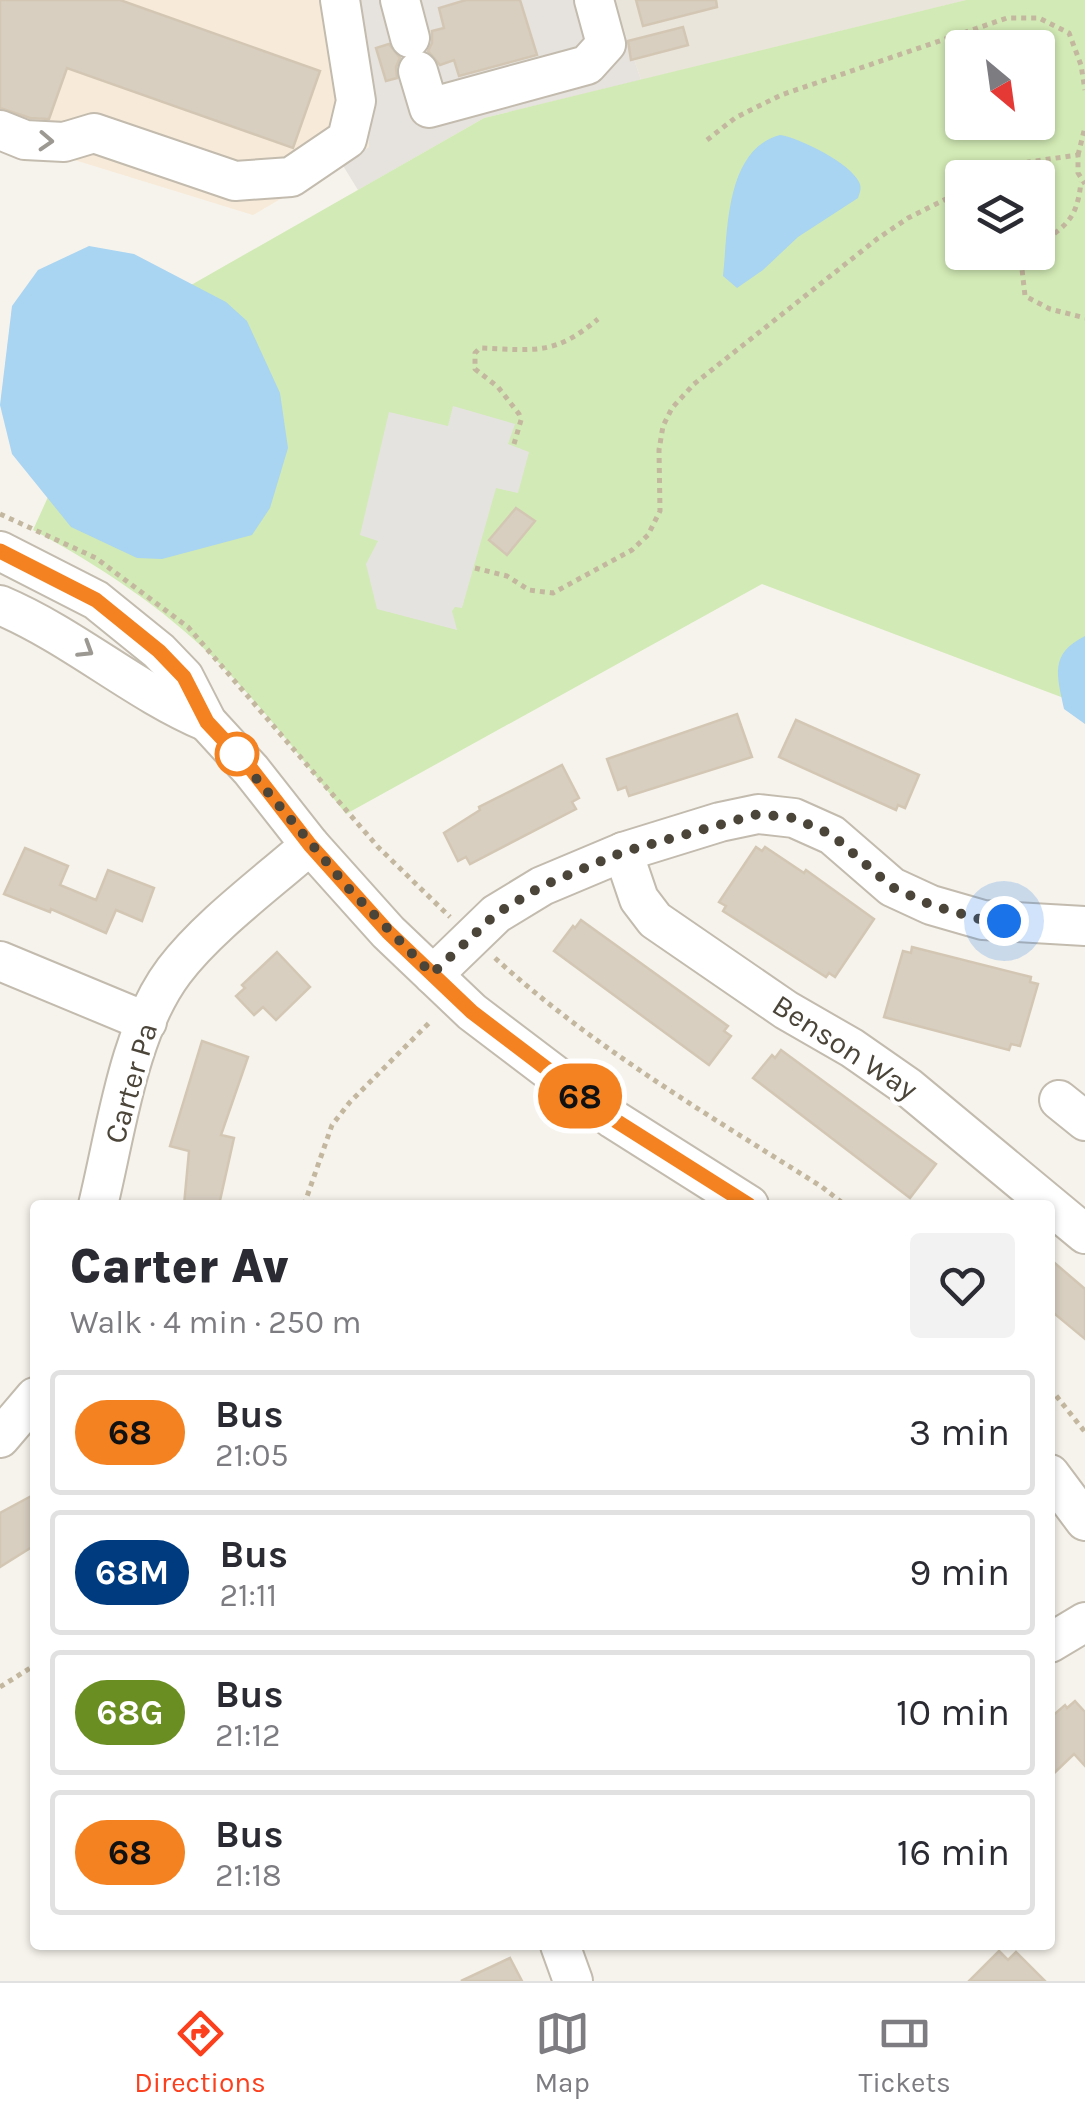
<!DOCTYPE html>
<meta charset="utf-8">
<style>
:root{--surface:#fff;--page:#f2f2f3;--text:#2b2b33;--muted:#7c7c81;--line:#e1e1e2;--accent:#fc3f1d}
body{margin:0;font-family:Karla,sans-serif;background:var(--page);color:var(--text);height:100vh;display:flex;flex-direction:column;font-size:38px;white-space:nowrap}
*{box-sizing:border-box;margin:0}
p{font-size:32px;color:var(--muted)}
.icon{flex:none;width:55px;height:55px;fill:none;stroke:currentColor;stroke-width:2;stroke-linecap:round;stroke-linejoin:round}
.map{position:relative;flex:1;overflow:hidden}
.drawer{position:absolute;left:30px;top:1200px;width:1025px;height:750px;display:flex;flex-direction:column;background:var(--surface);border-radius:10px;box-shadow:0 2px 8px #0004}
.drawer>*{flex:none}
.badge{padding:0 20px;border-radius:32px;font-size:35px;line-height:65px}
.needle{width:65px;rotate:151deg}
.buttons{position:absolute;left:945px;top:30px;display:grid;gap:20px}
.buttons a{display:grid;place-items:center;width:110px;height:110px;border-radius:10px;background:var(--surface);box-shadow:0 2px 8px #0004;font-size:50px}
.you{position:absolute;width:50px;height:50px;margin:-25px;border:8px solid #fff;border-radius:50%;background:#1a73e8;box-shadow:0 0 0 15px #1a73e833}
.map>.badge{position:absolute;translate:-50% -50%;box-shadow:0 0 0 5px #fff}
.round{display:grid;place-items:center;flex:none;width:105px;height:105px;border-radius:10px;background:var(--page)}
.overview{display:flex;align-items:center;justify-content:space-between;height:170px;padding:0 40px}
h1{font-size:48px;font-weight:800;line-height:75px}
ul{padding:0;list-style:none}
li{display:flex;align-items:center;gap:30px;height:125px;margin:0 20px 15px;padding:0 20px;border:5px solid var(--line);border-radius:10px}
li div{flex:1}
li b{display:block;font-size:38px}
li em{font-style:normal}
li .badge{min-width:110px;font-weight:700;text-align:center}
.dock{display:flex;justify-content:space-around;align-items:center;height:140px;border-top:2px solid var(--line);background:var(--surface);font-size:28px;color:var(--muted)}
.dock a{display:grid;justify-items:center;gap:5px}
.dock .on{color:var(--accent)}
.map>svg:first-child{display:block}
.residential{fill:#eae5da}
.commercial{fill:#f7ead8}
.industrial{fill:#e6e2dd}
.green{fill:#d2eab5;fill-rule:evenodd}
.parking{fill:#e5e3e0}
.water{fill:#a9d4f2}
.building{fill:#d8cfc1;stroke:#d3c7b4;stroke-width:2.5}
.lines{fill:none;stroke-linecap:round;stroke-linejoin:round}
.minor-casing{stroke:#c2bbae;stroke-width:42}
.path{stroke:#c4b79f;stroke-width:5;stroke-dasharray:5 5;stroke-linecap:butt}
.minor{stroke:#fff;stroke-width:38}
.oneway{stroke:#9c9892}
.line-casing{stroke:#fff;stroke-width:22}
.line{stroke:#f58220;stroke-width:15}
.walk{stroke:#4b4439;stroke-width:10;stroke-dasharray:0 18}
.stop-dot{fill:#fff;stroke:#f58220;stroke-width:5}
.labels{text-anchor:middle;stroke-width:8;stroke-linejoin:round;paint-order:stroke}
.street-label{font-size:30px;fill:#4b4439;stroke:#fff}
</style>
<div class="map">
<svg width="1085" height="1981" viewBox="0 0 1085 1981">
<rect width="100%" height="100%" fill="#f6f3ec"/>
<!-- residential -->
<polygon class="residential" points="614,0 967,0 641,80"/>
<!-- commercial -->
<polygon class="commercial" points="0,0 359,0 369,147 253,215 0,137"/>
<!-- industrial -->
<polygon class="industrial" points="359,0 614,0 641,80 484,118 358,190 342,164 369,147"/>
<!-- green -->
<path class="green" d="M966 0H1085V706L762 584 346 814C304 762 263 707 216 660 162 607 100 566 33 530L128 321 484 118ZM962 48H1038V122H962ZM962 178H1038V252H962Z"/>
<!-- parking -->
<polygon class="parking" points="453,406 515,424 508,444 529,452 518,493 496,488 462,608 455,607 452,611 457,630 377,609 366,564 378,541 360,535 389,412 448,426"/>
<!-- water -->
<g class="water">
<path d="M780 135C800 138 850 163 859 182 862 188 860 192 858 198L798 237 763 270 737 288 723 276C728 231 725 150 780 135Z"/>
<polygon points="89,246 134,254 226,302 247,321 280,393 288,448 270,508 252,535 162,559 137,558 71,527 12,454 0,405 12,306 38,270"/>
<path d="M1085 636V724L1064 709C1057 675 1049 654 1085 636Z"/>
</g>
<!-- building -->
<g class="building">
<polygon points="0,0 120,0 320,71 293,148 67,68 49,119 30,118 0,108"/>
<polygon points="466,0 520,0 537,55 459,76 454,60 440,65 428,51 432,43 432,31 444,28 439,8"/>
<polygon points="636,0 716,0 717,7 643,26"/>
<polygon points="683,27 688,45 631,60 628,41"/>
<polygon points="389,44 400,58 396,67 397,78 386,81 376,48"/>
<polygon points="516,508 535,521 507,555 489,540"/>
<polygon points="737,714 752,757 629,796 626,787 618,790 607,759"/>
<polygon points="796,720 919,775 905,808 898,805 896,810 779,757"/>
<polygon points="562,765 579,798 572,802 576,809 470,864 466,857 458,861 444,833 480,810 479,807"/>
<polygon points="756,847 762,851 765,847 804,873 806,870 874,919 835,977 829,973 826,977 723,911 726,906 719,902"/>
<polygon points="25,848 68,866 60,885 96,900 108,870 154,888 142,921 116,910 106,933 51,909 50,912 4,894"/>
<polygon points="581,920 728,1026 724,1031 731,1036 709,1065 554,951 573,926 575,928"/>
<polygon points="912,947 1031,977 1030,982 1038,984 1020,1046 1011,1044 1009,1050 884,1017 903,951 911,953"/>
<polygon points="277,952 310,987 276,1020 263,1007 254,1015 236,996 245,988 242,985"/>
<polygon points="202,1041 248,1057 221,1135 234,1138 219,1205 184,1205 189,1151 170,1146"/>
<polygon points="781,1050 936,1164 910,1198 753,1078 772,1055 775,1058"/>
<polygon points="1050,1259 1085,1289 1085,1339 1050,1310"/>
<polygon points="35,1494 35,1545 0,1567 0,1513"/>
<polygon points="1075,1701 1085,1712 1085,1766 1074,1754 1050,1777 1050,1718 1065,1705 1067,1708"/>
<polygon points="999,1951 1008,1960 1016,1952 1045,1981 969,1981"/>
<polygon points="510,1958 522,1981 461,1981"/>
</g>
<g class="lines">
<!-- minor casing -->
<g class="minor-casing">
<g id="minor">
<polyline points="400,0 410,38"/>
<polyline points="418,71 429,108 587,65 606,44 594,0"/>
<polyline points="0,130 25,140 64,142 94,133 235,181 291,177 347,139 356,101 340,0"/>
<polyline points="0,551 96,600 159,651 184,677 207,722 251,770 310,845 388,932 472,1012 613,1119 749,1205"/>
<path d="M0 605C75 637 134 691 207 722"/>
<polyline points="623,852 639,899 655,920 786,1010 852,1048 908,1087 1085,1234"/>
<polyline points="0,961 147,1022"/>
<polyline points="433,975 496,914 542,886 623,852 720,822 758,814 794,818 832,835 892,887 931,905 983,920 1085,926"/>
<polyline points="1059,1100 1085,1121"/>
<path d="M98 1205C116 1132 128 1032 174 971 208 926 267 883 310 845"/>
<polyline points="0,1438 35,1397"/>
<polyline points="1050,1474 1085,1521"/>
<polyline points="1050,1643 1085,1622"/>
<polyline points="560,1945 573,1981"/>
</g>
</g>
<!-- path -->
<g class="path">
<polyline points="707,140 735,118 781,95 1007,18 1039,18 1069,33 1081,65 1085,90"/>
<polyline points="1078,155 1085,127"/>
<polyline points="989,178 1028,162 1078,155 1078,173 1085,184"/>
<path d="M1038 245C1067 225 1077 219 1081 182"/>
<polyline points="1030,252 1022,269 1025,296 1050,309 1085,318"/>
<path d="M514 444 521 420 519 414 498 387 475 369V353L480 348C535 350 554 356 598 319"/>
<polyline points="0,514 96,558 188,627 378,847 450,917"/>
<polyline points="475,568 507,576 529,590 553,593 632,550 648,535 660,511 659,450 663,426 672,408 694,384 877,239 908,218 962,191"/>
<path d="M495 958C594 1048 710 1116 822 1187L845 1205"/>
<polyline points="304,1205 332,1125 350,1102 429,1023"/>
<polyline points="1050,1388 1085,1432"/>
<polyline points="0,1687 35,1665"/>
</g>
<!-- minor -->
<use href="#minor" class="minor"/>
</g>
<!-- one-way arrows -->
<defs><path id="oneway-chevron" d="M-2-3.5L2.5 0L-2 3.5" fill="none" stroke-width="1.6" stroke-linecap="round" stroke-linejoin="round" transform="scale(2.5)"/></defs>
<g class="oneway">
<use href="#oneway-chevron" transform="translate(46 141) rotate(3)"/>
<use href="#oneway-chevron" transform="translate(86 650) rotate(32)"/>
</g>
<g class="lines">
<!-- line casing -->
<g class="line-casing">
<polyline id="line" points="0,551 96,600 159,651 184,677 207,722 252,770 310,845 388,932 472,1012 613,1119 749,1205"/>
</g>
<!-- line -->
<use href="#line" class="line"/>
<!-- walk -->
<polyline class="walk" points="237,754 229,746 350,890 432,974 496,914 542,886 623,852 758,814 794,818 832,835 892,887 931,905 983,920 1004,921"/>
</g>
<!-- markers -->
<circle class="stop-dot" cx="237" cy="754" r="20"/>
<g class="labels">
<!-- street labels -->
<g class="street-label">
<text transform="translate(845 1047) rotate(33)" y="10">Benson Way</text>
<text transform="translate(131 1083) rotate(-74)" y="10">Carter Pa</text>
</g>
</g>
</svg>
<div class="buttons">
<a><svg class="needle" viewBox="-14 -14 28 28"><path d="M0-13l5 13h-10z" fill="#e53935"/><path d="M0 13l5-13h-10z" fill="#7c7c81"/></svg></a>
<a><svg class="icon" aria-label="layers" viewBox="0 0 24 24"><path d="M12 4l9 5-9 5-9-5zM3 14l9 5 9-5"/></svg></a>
</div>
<div class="you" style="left:1004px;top:921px"></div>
<b class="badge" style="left:580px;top:1096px;background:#f58220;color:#111">68</b>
<section class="drawer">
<div class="overview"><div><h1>Carter Av</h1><p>Walk · 4 min · 250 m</p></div><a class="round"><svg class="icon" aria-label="heart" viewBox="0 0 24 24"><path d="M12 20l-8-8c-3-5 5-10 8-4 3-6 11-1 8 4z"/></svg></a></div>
<ul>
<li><span class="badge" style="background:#f58220;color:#111">68</span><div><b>Bus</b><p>21:05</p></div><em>3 min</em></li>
<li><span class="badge" style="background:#003b80;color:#fff">68M</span><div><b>Bus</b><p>21:11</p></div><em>9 min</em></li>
<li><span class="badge" style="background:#6b8e23;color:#fff">68G</span><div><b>Bus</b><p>21:12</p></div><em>10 min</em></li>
<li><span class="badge" style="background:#f58220;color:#111">68</span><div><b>Bus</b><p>21:18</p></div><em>16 min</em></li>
</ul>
</section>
</div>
<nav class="dock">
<a class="on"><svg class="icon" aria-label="directions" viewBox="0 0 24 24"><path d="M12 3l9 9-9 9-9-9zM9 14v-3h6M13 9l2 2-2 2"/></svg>Directions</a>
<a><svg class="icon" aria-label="map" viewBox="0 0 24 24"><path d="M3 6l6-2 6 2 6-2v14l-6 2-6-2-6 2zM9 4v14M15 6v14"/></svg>Map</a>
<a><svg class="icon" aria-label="tickets" viewBox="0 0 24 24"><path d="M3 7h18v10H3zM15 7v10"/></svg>Tickets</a>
</nav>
